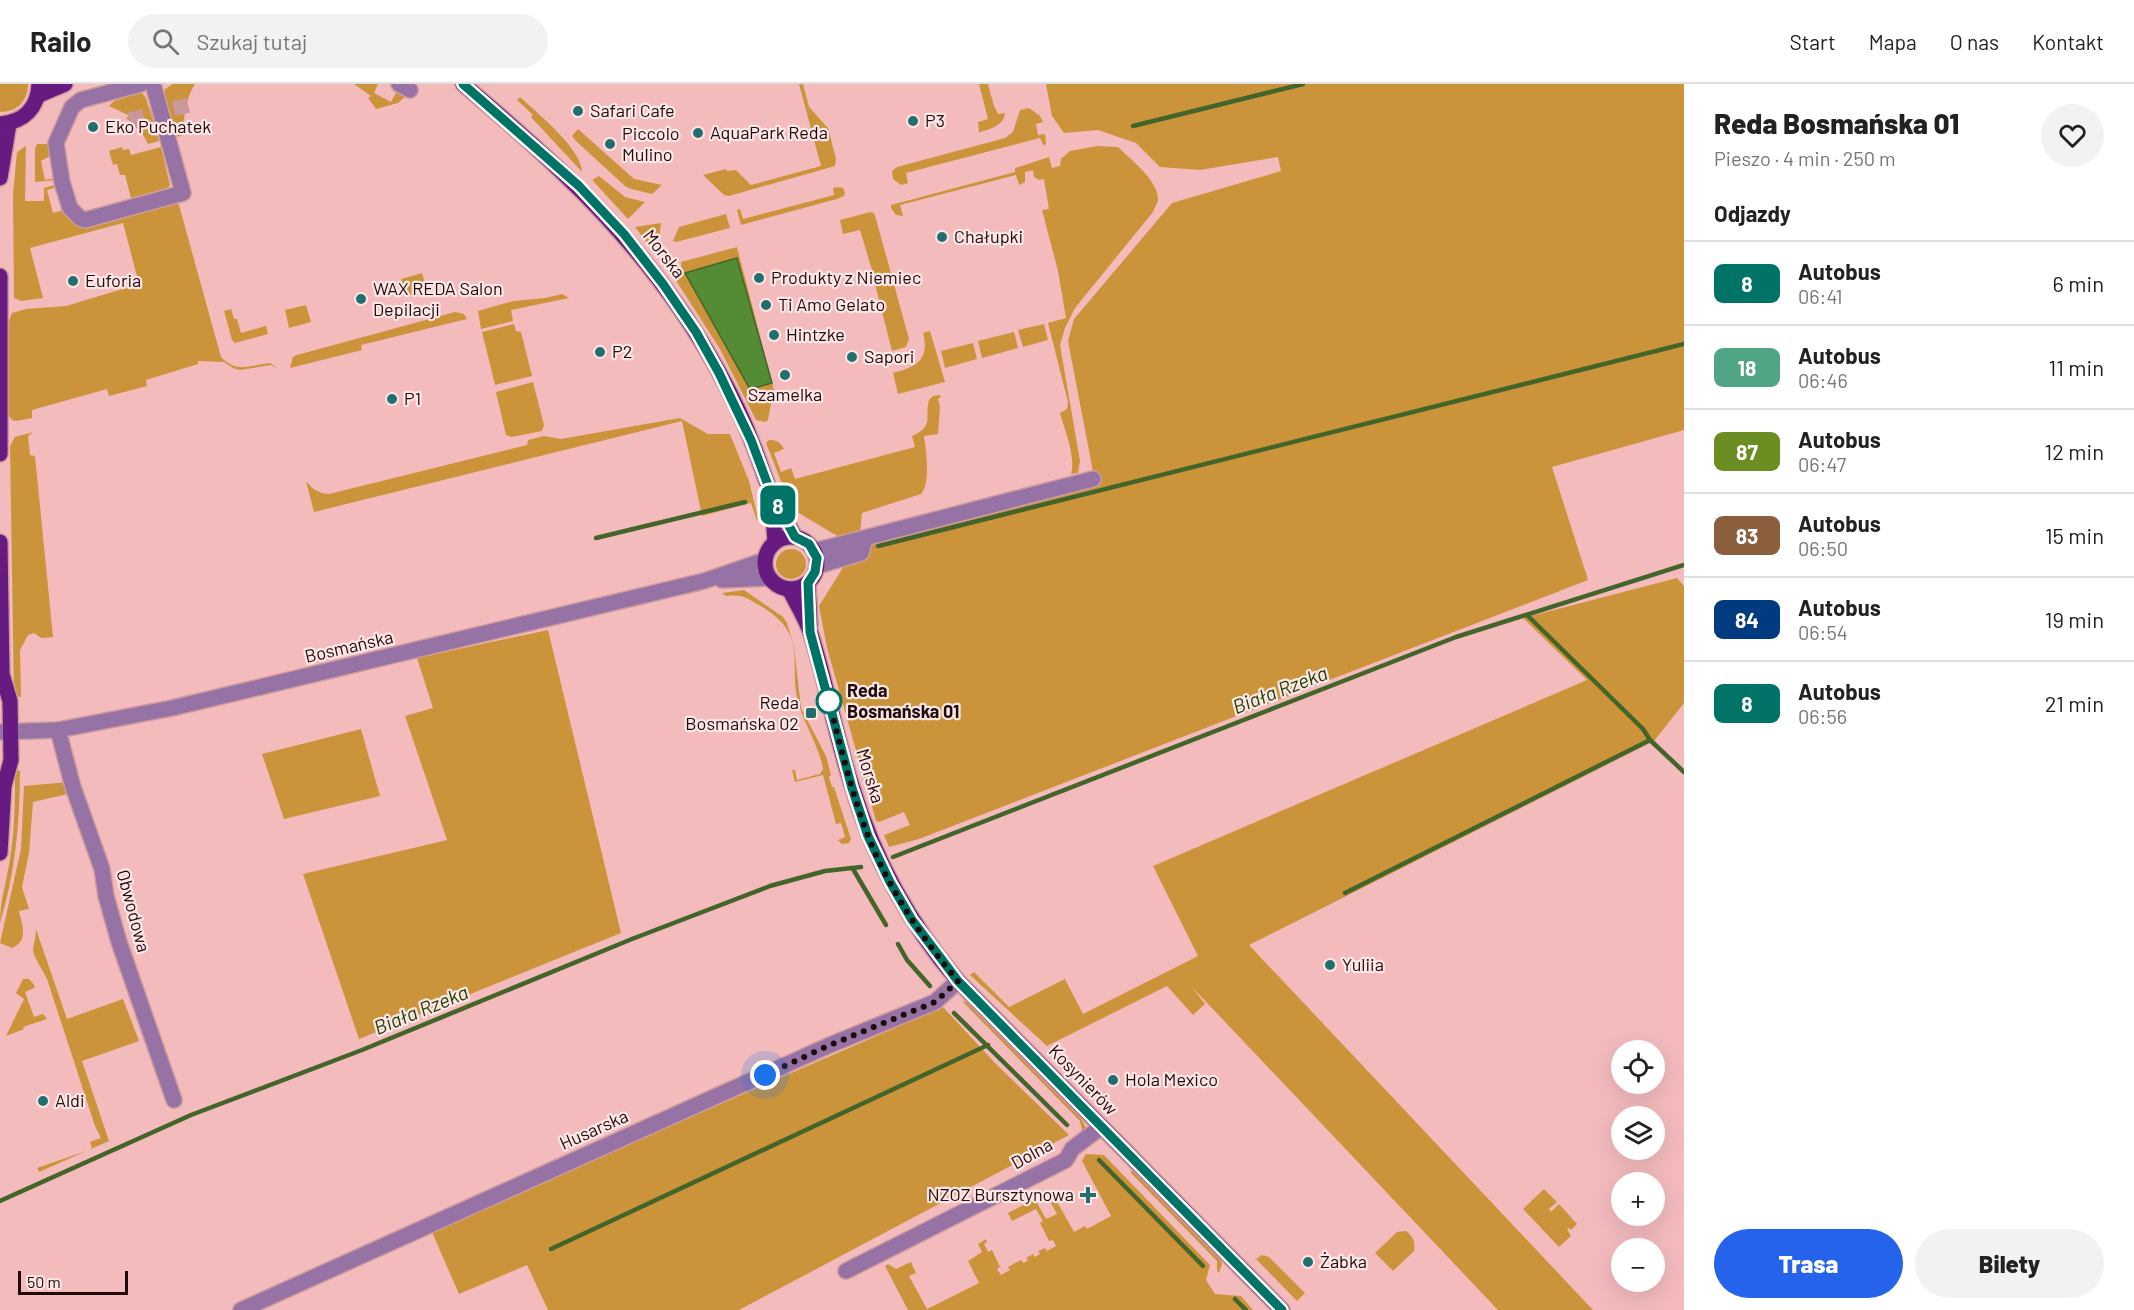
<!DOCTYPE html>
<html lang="pl">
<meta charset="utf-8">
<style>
:root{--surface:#fff;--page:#f2f2f2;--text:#222;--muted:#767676;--line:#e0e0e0;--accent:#2563eb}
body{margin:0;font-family:Barlow,sans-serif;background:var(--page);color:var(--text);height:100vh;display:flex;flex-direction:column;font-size:22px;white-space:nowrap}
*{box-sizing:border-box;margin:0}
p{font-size:20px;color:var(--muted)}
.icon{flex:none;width:33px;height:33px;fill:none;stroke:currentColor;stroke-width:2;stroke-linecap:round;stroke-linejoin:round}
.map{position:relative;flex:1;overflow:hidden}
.details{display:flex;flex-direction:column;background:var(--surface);width:450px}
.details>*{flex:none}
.badge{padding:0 12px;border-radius:9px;font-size:21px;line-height:39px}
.controls{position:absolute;left:1611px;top:956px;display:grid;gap:12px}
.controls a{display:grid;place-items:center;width:54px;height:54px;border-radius:50%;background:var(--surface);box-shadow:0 6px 24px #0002;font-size:30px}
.scale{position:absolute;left:18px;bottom:15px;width:110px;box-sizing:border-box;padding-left:6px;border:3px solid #1e0b0c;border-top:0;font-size:16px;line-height:21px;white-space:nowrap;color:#1e0b0c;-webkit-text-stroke:4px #fee6e6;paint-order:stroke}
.you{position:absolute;width:30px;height:30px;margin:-15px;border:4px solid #fff;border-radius:50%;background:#1a73e8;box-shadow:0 0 0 9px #1a73e833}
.map>.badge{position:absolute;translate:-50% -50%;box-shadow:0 0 0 3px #fff}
h2{padding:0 30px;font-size:22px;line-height:54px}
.round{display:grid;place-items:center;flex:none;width:63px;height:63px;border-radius:32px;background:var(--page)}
.head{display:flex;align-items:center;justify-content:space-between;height:102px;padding:0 30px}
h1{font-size:28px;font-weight:800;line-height:45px}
.cta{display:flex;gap:12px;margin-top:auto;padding:12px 30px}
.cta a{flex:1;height:69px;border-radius:36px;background:var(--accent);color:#fff;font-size:24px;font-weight:800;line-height:69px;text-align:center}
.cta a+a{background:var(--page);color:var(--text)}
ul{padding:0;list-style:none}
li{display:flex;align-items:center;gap:18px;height:84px;padding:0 30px;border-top:2px solid var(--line)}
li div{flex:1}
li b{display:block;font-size:22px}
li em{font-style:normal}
li .badge{min-width:66px;font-weight:700;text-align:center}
header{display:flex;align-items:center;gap:36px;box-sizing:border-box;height:84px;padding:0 30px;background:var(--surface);border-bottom:2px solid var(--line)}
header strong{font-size:28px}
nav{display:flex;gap:33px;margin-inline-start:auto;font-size:21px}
.search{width:420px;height:54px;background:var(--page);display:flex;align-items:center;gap:15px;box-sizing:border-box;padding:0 21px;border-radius:33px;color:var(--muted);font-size:22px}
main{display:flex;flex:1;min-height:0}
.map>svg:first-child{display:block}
.green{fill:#cb943b}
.water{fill:#548b35;stroke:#446529;stroke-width:1.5}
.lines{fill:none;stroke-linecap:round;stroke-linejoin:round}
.stream{stroke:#446529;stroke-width:4.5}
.minor-tunnel{stroke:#c9989a;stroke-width:15;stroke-dasharray:15 8;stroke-linecap:butt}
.minor-casing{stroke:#cd9b9d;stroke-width:18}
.major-casing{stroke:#cd9b9d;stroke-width:18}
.minor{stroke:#9672a5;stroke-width:15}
.major{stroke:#671b80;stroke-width:15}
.line-casing{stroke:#fff;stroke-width:14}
.line{stroke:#007367;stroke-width:9}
.walk{stroke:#1e0b0c;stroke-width:6;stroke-dasharray:0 10.8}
.poi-dot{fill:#226e6f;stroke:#fee6e6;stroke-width:2}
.stop-dot{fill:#fff;stroke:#007367;stroke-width:3}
.labels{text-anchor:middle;stroke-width:4.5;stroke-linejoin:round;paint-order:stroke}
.poi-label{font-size:18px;fill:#1e0b0c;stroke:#fee6e6;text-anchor:start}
.street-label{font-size:18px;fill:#1e0b0c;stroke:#fee6e6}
.stop-label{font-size:18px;font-weight:bold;fill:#1e0b0c;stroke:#fee6e6;text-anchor:start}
.water-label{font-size:20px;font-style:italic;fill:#193e00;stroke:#fee6e6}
</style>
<header>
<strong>Railo</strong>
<div class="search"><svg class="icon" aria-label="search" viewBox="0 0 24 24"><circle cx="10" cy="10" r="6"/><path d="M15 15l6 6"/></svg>Szukaj tutaj</div>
<nav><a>Start</a><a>Mapa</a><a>O nas</a><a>Kontakt</a></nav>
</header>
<main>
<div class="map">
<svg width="1684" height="1226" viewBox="0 0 1684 1226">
<rect width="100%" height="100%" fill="#f4bbbd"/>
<!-- green -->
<g class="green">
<path d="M0 0H28C28 17 17 28 0 28Z"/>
<path d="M173 0H195C185 16 183 33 184 51L178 53 164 11 165 5Z"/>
<polygon points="354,0 378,0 374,9 391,18 398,5 407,11 398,19 376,25 368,14 371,12"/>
<polygon points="799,0 803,0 809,23 828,44 836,75 835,82 729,112 724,111 703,91 726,85 727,87 736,86 751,101 821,82"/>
<path d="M979 0H988L994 22 998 30 1005 29C1003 42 992 44 981 48H979L978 38 988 35Z"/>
<polygon points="1046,0 1684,0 1684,346 1552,383 1588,496 919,755 889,763 884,751 910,741 904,728 879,738 876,737 827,564 819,522 844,482 844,478 869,467 870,458 1095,398 1068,257 1074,235 1172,119 1281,87 1278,73 1200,86 1160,83 1136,59 1098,46 1064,49 1052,32"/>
<polygon points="137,9 142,9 146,14 159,57 148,60 142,49 126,34 130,32 109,22 114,17"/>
<path d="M520 13C536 28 582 65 582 88L531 33 533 31 517 16Z"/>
<polygon points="1029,24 1040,32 1043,38 1036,40 1038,51 1045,50 1046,60 1044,62 1040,54 906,89 908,99 901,101 893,95 892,87 897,83 1005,54 1013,48 1020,26"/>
<polygon points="578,45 634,95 662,101 652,110 631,105 625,102 576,57 572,52"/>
<polygon points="37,60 50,60 50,72 41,77 45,96 56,94 57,96 35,98 35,65"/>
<path d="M26 62 25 117H44V104L58 100V103L47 106 53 129 64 126 71 135 77 139 174 118 179 121 221 273C238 290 250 281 270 279L279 285 271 281 240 286 233 284 224 278 198 277V280L146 296 147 302 109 312 107 305 32 326V334L16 337 12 336 9 332 8 239 12 229 26 225 66 222 139 200 123 139 30 164 43 214 21 217 14 214 13 110 17 68Z"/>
<path d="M1097 62 1118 63C1130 75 1158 96 1158 115 1158 119 1154 125 1153 128L1075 224 1065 244 1060 261 1080 377 1078 389 1071 390C1076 373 1065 347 1060 329L1067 325 1068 318 1048 239 1066 234 1058 187 1042 126 1049 125 1044 95 1039 96 1034 93 1033 86 1025 88V98L1019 101 1016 91 900 121 903 132 896 131 891 124V121L1015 88V84L1046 74 1049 73 1052 84 1060 82 1061 75 1070 67Z"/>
<polygon points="122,63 123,66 129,65 131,71 161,63 170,101 168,104 131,114 125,91 120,91 117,80 113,81 109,67"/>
<polygon points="599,92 625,113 645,118 628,135 593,97 593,95"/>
<polygon points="837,103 843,104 845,108 844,112 837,115 741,141 737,126 740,125 743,135 834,111 833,104"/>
<polygon points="870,128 874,129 876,135 909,255 906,263 892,267 874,196 875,196 860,146 843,150 840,136"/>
<polygon points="726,130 730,144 676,158 673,157 679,143"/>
<polygon points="661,139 658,162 648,160 635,143"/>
<polygon points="737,163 774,306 773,315 768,313 766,317 771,319 768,336 765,338 756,336 720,265 675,195 682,187 681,178"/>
<polygon points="422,189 427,207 406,212 401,195"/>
<polygon points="562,210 569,214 511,226 513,237 481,245 478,227 513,217 545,214"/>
<polygon points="306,221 311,238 289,244 285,226"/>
<polygon points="231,225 234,235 237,235 241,249 266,242 268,250 235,259 232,256 224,227"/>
<polygon points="455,228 464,230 467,235 361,261 362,266 290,284 293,273 297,271"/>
<polygon points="514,240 516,247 521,248 532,292 495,301 482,248"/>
<polygon points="1044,240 1048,256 1023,263 1018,246"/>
<path d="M930 247 945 298 898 310 893 289C916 283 930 276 923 249Z"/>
<polygon points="1014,248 1018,264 982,274 978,257"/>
<polygon points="973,259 977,275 945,284 941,267"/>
<polygon points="533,298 544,341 542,347 512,353 506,351 496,308"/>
<path d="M940 311 941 313 938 315 940 323 938 350 924 352C926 367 931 399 921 410L862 429 860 450 839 453 792 425 766 359 769 356C777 356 780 358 784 365L774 369 781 388 791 384 795 395 915 363 912 352C935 342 924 333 929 316L933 312Z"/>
<path d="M680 334 708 350H730L749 397 758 434 757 437 751 419 702 432 682 337 314 428 306 397C313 406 318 409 329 410L527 361 528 356 544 352 561 355Z"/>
<polygon points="33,348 28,352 30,371 35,372 53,553 41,554 34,549 28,551 20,566 21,613 14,612 10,362 15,353"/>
<circle cx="791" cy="480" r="15"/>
<polygon points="1677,494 1684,502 1684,619 1654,657 1249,861 1593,1226 1498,1226 1192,903 1205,920 1193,931 1167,902 1047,962 970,891 974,888 1009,923 1065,895 1083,930 1198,872 1153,782 1587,596 1523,534"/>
<path d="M744 506 783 533 787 539 794 563 801 624 826 672 831 691 829 693 832 703H834L851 755 849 759 842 760 838 756 845 753 841 739 836 740 823 691 795 698 792 686H795L797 696 820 690 823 685C819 663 807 645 800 624 786 582 811 554 764 524 748 515 744 510 726 512L722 509Z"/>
<polygon points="548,546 621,849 359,955 303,790 447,756 405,632 433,624 417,574"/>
<polygon points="361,645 380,712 284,735 262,670"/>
<path d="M15 685 20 687C20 739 15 790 0 839 0 817 7 796 10 774 15 744 15 715 15 685Z"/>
<path d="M68 698 72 709 33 718 29 769 22 803 29 825 19 827C22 841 29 857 12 864L0 859 21 765 24 702Z"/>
<path d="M36 845 67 935 123 915 139 957 82 977 109 1057 39 1088 37 1084 92 1065 90 1058 101 1054 95 1042 47 895C44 888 33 872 33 866 34 858 36 853 36 845Z"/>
<polygon points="23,895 29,895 35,902 34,904 25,908 34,933 43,930 47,935 23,943 24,945 6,952 24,915 16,909"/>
<polygon points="962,917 967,918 983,932 1081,1034 1086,1044 1083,1051 1080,1037"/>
<polygon points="943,923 996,980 1069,1051 739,1226 548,1226 527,1181 459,1210 431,1146"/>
<polygon points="1086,1070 1104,1071 1210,1181 1206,1196 1215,1210 1241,1212 1253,1226 908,1226 885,1182 888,1180 896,1185 911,1178 916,1189 909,1192 927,1225 979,1199 968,1177 982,1168 978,1160 986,1155 987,1158 984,1160 988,1168 992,1166 1000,1183 997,1185 1001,1191 1010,1186 1008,1183 1021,1176 1023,1179 1028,1177 1026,1174 1033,1170 1035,1173 1040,1170 1038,1167 1045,1164 1047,1167 1056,1162 1053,1156 1049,1157 1040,1139 1043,1137 1036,1125 1012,1137 1008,1129 1035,1115 1046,1135 1057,1130 1051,1119 1056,1116 1074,1148 1085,1142 1087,1145 1111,1132 1082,1077"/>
<polygon points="1132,1084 1220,1174 1222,1180 1219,1189 1217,1187 1217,1177 1131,1089"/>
<polygon points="1544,1105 1557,1118 1549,1125 1551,1128 1559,1120 1577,1140 1571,1146 1569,1144 1567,1145 1571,1152 1559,1163 1523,1125"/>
<path d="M1406 1147C1414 1153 1415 1158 1414 1167L1393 1187 1375 1169 1397 1148Z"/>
<polygon points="1262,1171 1269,1173 1305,1209 1297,1217 1256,1175"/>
</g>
<!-- water -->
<polygon class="water" points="737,174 772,299 750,305 685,189"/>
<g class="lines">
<!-- stream -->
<g class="stream">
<polyline points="1133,42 1303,0"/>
<polyline points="596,454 745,418"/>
<polyline points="878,462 1684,260"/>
<polyline points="1527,531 1643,645 1650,656 1684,688"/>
<polyline points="893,773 1456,553 1684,481"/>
<polyline points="853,785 886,841"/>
<polyline points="1345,809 1650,656"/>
<polyline points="898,860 907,876 930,902"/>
<polyline points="954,929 1067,1041"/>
<polyline points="1099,1076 1203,1182"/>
<polyline points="0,1117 191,1031 362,966 632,855 770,802 825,787 861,783"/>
<polyline points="551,1165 988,961"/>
<polyline points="1235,1215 1246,1226"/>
</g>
<!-- minor-tunnel -->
<polyline class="minor-tunnel" points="129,36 193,20"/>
<!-- minor casing -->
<g class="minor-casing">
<g id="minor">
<polyline points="141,0 81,16 72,23 56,59 62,98 70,124 80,134 85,136 183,109 153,0"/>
<polyline points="399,0 410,6"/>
<polyline points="814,467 1093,395"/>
<polyline points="817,482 861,469 865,455"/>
<polyline points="722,496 770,494"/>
<polyline points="58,646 73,703 102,785 106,812 119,858 174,1016"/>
<polyline points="0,648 58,646 172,624 704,497 765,476"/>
<polyline points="846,1187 1066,1076 1072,1065 1101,1043"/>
<polyline points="241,1226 830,961 935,918 958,897"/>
</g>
</g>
<!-- major casing -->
<g class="major-casing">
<g id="major">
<path d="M463 0C565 86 654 169 719 288 731 310 743 334 752 358 759 375 764 392 771 409 778 424 787 438 795 453"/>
<polyline points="39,11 65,0"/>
<path d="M0 40C24 38 38 24 39 0"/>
<polyline points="0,94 9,40"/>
<polyline points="0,192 0,370"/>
<polyline points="772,416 775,458"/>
<circle cx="791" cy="479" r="26"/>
<polyline points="0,458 2,590 10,617 11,676 4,702 0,769"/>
<polyline points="808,499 810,542"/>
<path d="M789 505C796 519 806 535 811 550 827 601 836 654 853 705 875 777 909 839 958 897L1282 1226"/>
</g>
</g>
<!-- minor -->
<use href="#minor" class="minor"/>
<!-- major -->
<use href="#major" class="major"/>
</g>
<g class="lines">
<!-- line casing -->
<g class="line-casing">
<polyline id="line" points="463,0 579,102 624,150 663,200 696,248 719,289 751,356 771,409 795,453 809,460 817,474 815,488 808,499 810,548 852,704 868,752 890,798 912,836 958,897 1282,1226"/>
</g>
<!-- line -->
<use href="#line" class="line"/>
<!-- walk -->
<path class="walk" d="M765 991 830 961 935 918 958 897C921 853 889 805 868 752 851 707 840 660 828 614L829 617"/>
</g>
<!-- markers -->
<g class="poi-dot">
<circle cx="578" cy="27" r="6"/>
<circle cx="913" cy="37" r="6"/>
<circle cx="93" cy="43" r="6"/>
<circle cx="698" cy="49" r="6"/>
<circle cx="610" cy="60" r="6"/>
<circle cx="942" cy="153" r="6"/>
<circle cx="759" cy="194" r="6"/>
<circle cx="73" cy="197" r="6"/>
<circle cx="361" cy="215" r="6"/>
<circle cx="766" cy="221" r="6"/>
<circle cx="774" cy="251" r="6"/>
<circle cx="600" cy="268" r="6"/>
<circle cx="852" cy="273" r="6"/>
<circle cx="785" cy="291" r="6"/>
<circle cx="392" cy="315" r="6"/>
<rect x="805" y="623" width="12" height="12" rx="3"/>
<circle cx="1330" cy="881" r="6"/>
<circle cx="1113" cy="996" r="6"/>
<circle cx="43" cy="1017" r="6"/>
<path d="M1085 1102h6v6h6v6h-6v6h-6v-6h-6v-6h6z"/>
<circle cx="1308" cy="1178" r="6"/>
</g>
<circle class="stop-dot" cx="829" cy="617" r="12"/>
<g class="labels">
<!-- poi labels -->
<g class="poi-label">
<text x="590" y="33">Safari Cafe</text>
<text x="925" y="43">P3</text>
<text x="105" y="49">Eko Puchatek</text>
<text x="710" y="55">AquaPark Reda</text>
<text x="622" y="56">Piccolo<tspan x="622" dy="21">Mulino</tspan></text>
<text x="954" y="159">Chałupki</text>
<text x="771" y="200">Produkty z Niemiec</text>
<text x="85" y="203">Euforia</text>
<text x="373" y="211">WAX REDA Salon<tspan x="373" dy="21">Depilacji</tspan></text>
<text x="778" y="227">Ti Amo Gelato</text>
<text x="786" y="257">Hintzke</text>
<text x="612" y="274">P2</text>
<text x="864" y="279">Sapori</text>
<text x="785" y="317" text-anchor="middle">Szamelka</text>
<text x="404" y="321">P1</text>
<text x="799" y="625" text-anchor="end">Reda<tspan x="799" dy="21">Bosmańska 02</tspan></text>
<text x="1342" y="887">Yuliia</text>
<text x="1125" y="1002">Hola Mexico</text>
<text x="55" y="1023">Aldi</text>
<text x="1074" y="1117" text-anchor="end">NZOZ Bursztynowa</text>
<text x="1320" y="1184">Żabka</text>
</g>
<!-- street labels -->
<g class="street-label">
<text transform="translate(664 170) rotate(52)" y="6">Morska</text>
<text transform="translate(349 563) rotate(-13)" y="6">Bosmańska</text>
<text transform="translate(870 692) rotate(73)" y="6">Morska</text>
<text transform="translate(133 827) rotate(75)" y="6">Obwodowa</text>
<text transform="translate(1083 996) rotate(46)" y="6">Kosynierów</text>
<text transform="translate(594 1046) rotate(-24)" y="6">Husarska</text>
<text transform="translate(1032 1070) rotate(-29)" y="6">Dolna</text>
</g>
<!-- stop labels -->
<g class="stop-label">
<text x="847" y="613">Reda<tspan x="847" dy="21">Bosmańska 01</tspan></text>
</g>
<!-- water labels -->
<g class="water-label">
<text transform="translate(1280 606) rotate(-21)" y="7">Biała Rzeka</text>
<text transform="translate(421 926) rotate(-22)" y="7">Biała Rzeka</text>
</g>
</g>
</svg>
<div class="controls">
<a><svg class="icon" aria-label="locate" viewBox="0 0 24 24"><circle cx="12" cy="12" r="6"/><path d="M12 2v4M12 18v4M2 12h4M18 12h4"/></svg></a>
<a><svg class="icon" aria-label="layers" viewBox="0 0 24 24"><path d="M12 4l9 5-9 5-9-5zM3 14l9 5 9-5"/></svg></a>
<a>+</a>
<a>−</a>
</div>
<div class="scale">50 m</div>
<div class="you" style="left:765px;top:991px"></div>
<b class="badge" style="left:778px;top:421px;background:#007367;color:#fff">8</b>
</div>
<section class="details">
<div class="head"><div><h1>Reda Bosmańska 01</h1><p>Pieszo · 4 min · 250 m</p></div><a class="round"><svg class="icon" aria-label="heart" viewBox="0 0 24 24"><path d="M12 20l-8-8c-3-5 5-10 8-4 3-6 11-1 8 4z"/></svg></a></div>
<h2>Odjazdy</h2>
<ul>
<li><span class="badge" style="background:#007367;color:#fff">8</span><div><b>Autobus</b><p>06:41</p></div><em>6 min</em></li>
<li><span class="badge" style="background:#50a684;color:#fff">18</span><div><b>Autobus</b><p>06:46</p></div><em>11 min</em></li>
<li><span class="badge" style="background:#6b8e23;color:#fff">87</span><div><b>Autobus</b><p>06:47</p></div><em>12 min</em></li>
<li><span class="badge" style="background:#8b5e3c;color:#fff">83</span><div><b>Autobus</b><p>06:50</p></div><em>15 min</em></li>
<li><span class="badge" style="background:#003b80;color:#fff">84</span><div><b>Autobus</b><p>06:54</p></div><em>19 min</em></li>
<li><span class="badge" style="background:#007367;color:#fff">8</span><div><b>Autobus</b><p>06:56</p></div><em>21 min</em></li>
</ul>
<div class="cta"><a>Trasa</a><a>Bilety</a></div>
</section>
</main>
